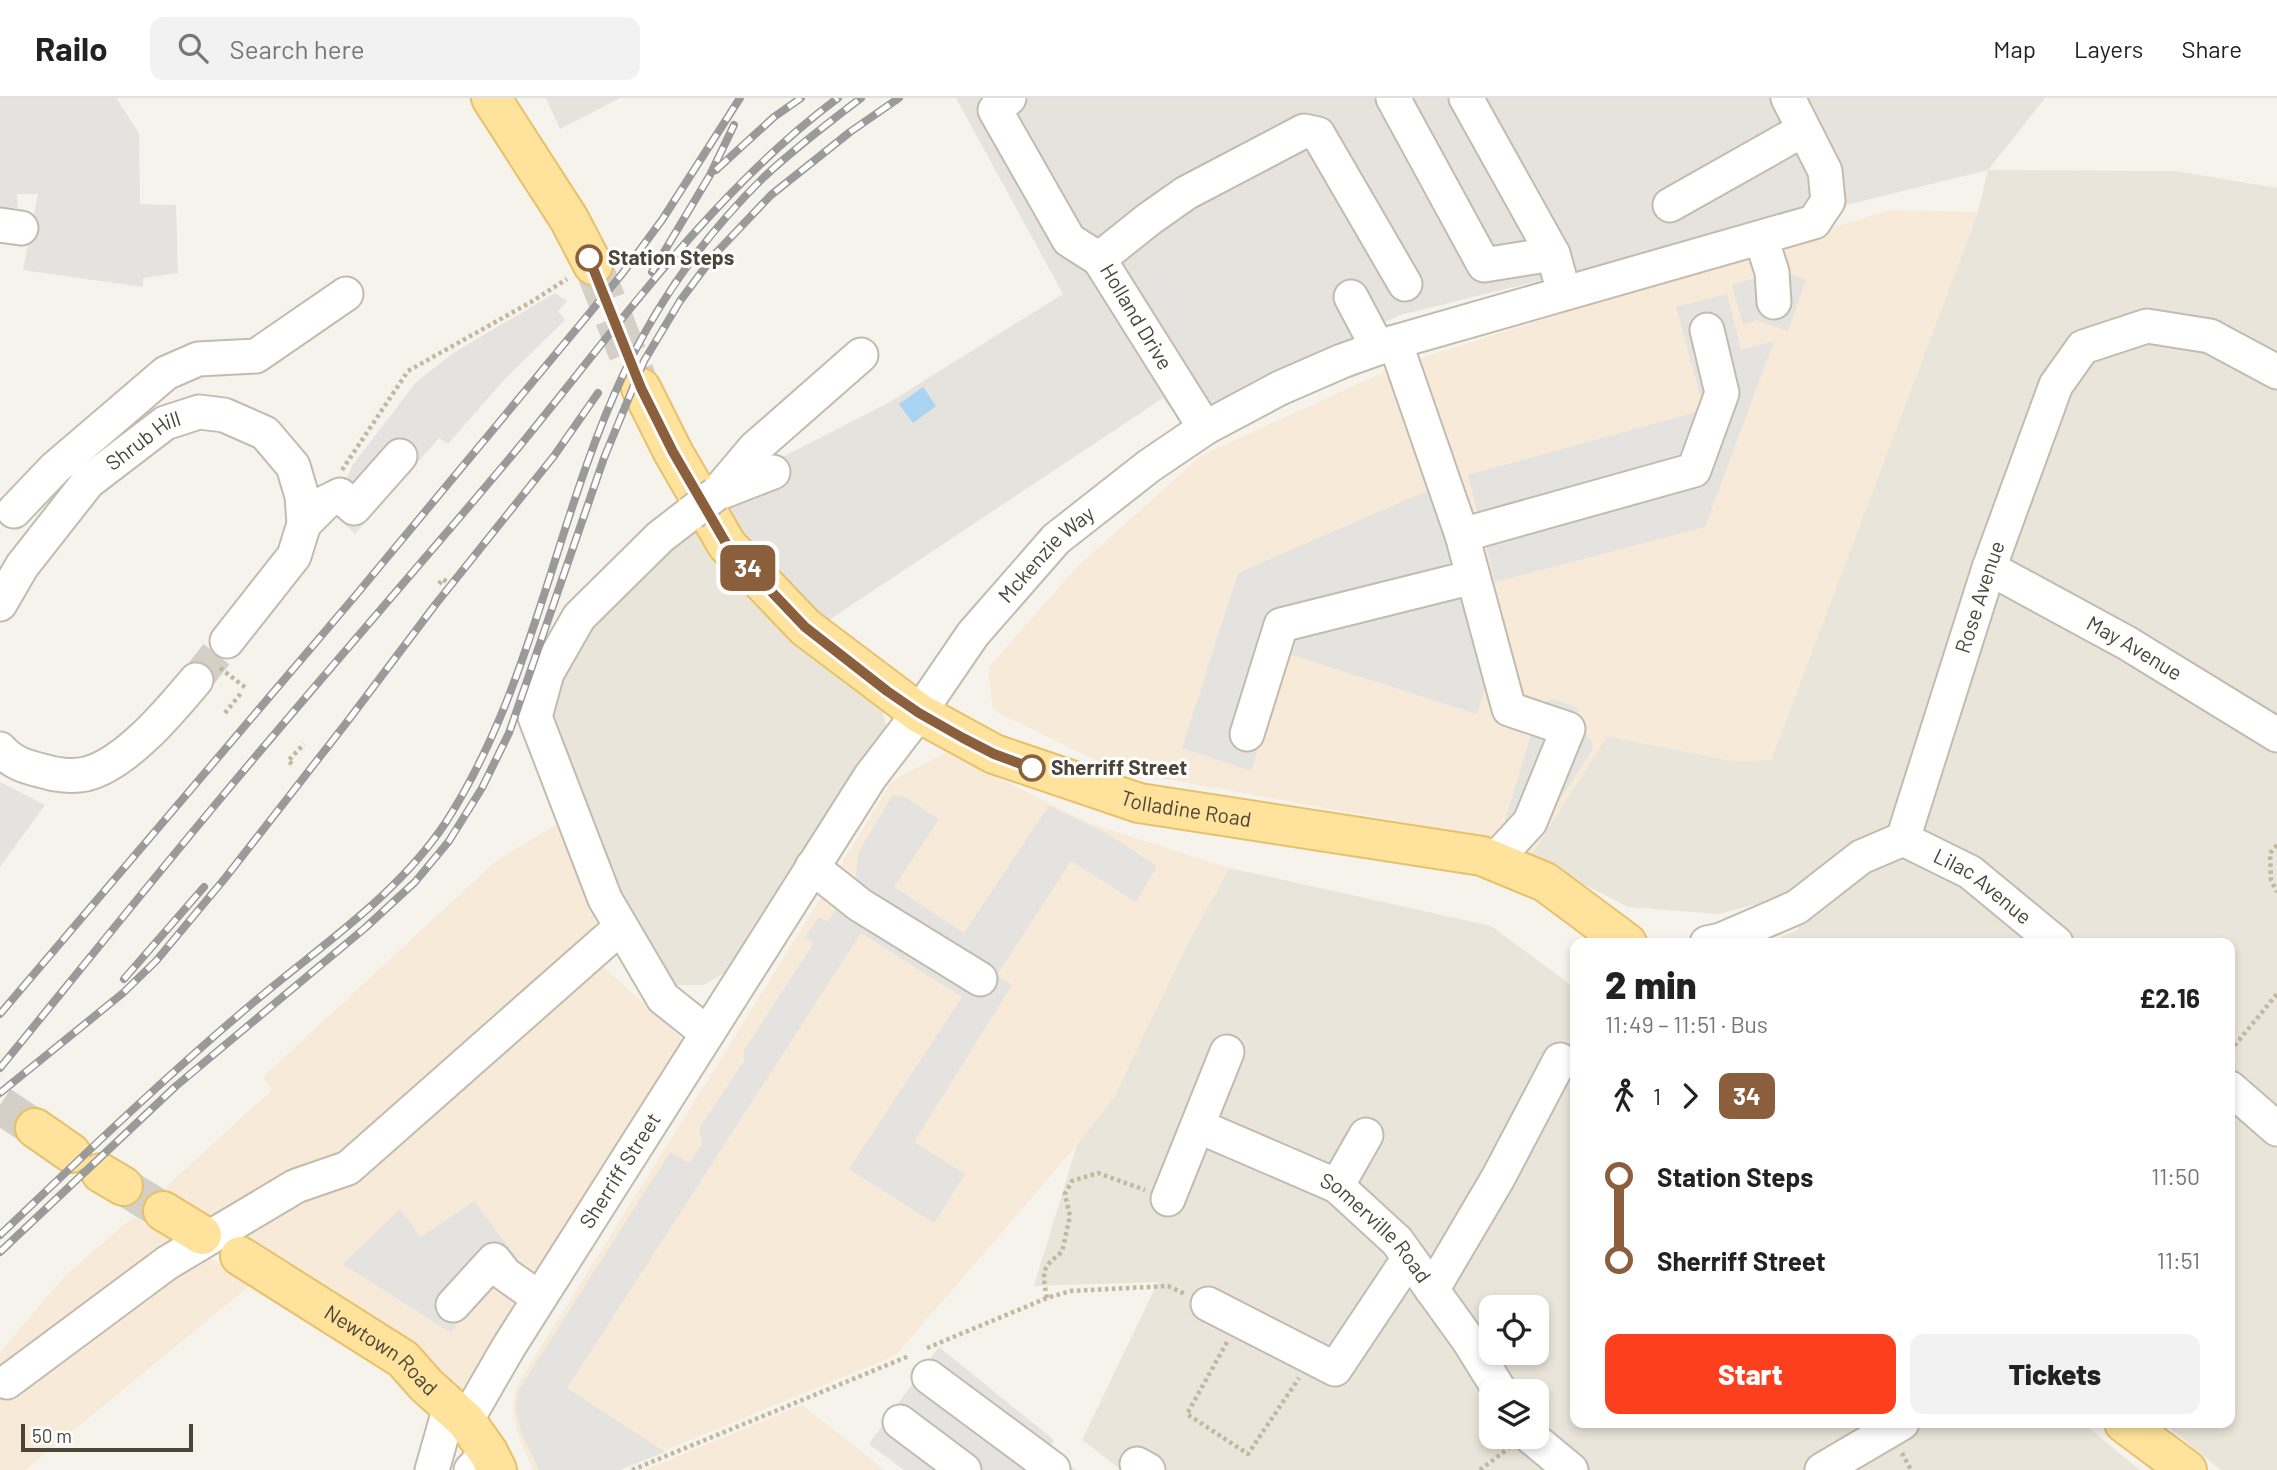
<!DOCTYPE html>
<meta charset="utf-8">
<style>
:root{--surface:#fff;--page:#f2f2f2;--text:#222;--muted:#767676;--line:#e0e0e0;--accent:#fc3f1d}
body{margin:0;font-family:Barlow,sans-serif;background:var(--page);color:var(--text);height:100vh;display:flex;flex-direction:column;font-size:26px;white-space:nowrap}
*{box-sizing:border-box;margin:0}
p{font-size:23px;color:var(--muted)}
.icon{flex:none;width:38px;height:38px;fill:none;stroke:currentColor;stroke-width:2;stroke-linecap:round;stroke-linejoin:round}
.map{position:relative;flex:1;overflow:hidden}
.sheet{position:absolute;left:1570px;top:840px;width:665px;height:490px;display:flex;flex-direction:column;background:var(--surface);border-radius:14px;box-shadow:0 4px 10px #0003}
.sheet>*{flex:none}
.badge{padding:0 14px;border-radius:10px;font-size:24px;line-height:46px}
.controls{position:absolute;left:1479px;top:1197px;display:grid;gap:14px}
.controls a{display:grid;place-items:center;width:70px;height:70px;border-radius:14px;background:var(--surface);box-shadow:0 4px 10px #0003;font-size:35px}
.scale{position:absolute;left:21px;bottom:18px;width:172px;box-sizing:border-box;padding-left:7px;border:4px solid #4b4439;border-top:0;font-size:19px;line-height:24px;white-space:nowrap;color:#4b4439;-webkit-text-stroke:5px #fff;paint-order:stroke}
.map>.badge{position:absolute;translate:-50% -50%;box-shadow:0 0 0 4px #fff}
.legs{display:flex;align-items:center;gap:10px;height:77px;padding:0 35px;font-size:23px}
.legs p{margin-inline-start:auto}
.headline{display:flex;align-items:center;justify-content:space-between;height:119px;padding:0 35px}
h1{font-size:38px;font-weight:800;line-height:52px}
.cta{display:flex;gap:14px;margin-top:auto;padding:14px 35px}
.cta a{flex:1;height:80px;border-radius:14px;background:var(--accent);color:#fff;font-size:28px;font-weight:800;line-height:80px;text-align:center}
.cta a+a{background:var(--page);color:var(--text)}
ul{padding:0 35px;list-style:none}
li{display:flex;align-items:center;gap:24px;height:84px;font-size:26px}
li i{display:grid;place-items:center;width:10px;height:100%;margin:0 9px;background:currentColor}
li i::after{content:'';width:18px;height:18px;margin:-9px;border:5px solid;border-radius:50%;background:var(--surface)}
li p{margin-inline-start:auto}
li:first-child i{background:linear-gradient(#0000 50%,currentColor 0)}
li:last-child i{background:linear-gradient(currentColor 50%,#0000 0)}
header{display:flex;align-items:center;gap:42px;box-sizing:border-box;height:98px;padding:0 35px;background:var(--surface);border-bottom:2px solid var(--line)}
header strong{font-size:33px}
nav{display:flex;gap:38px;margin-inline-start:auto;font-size:24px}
.search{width:490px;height:63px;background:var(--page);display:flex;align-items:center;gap:18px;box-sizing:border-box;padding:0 24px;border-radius:14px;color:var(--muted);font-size:26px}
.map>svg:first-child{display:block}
.residential{fill:#eae5da;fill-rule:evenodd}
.commercial{fill:#f7ead8}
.industrial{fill:#e6e2dd}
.parking{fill:#e5e3e0}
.water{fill:#a9d4f2}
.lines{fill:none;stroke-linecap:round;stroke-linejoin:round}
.minor-tunnel{stroke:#d4d0c8;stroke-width:33;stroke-dasharray:33 17;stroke-linecap:butt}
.major-tunnel{stroke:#d4d0c8;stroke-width:38;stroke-dasharray:38 19;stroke-linecap:butt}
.minor-casing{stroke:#c2bbae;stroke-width:37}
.major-casing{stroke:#e6c16a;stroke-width:42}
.path{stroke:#c4b79f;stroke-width:4.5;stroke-dasharray:3.5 3.5;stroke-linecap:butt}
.minor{stroke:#fff;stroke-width:33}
.major{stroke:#ffe39c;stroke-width:38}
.rail-casing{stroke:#9a9a9a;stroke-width:8}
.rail{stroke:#fff;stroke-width:5;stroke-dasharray:16;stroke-linecap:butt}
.minor-bridge-casing{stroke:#c2bbae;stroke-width:37;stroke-linecap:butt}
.minor-bridge{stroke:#fff;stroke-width:33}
.line-1-casing{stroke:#fff;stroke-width:16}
.line-1{stroke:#8b5e3c;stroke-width:10}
.stop-1-dot{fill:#fff;stroke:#8b5e3c;stroke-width:3.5}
.labels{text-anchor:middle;stroke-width:6;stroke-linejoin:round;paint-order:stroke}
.stop-label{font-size:21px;font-weight:bold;fill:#4b4439;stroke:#fff;text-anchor:start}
.street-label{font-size:21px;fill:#4b4439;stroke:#fff}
</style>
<header>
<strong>Railo</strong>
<div class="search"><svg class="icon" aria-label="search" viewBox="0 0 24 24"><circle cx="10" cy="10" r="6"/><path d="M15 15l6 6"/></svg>Search here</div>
<nav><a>Map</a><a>Layers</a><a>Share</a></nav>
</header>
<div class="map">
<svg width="2277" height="1372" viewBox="0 0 2277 1372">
<rect width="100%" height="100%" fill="#f6f3ec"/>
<!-- residential -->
<g class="residential">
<polygon points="1988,72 2176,73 2277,90 2277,1372 2221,1372 2163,1325 2230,1325 2230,845 1767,845 1799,831 1779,800 1719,816 1628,809 1530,759 1607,638 1734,663 1771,662 1978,114"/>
<polygon points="691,422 882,610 886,629 728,873 703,887 675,887 603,762 555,643 553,598 586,521"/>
<path d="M1229 770 1491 828 1575 890V1325H2083L2140 1372H1122L1082 1342 1158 1184 1034 1188 1077 1047 1114 999 1186 849ZM1491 1209H1536V1255H1491ZM1491 1293H1536V1339H1491Z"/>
</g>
<!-- commercial -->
<g class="commercial">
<polygon points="1889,112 1978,114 1771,662 1734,663 1607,638 1530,759 1480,738 1116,672 993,612 988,570 1077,469 1202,357 1402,266"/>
<polygon points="946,654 1089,725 1229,770 1186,849 1114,999 1077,1047 896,1257 617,1372 533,1372 517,1333 513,1315 515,1292 520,1282 738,934 892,683"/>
<polygon points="560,724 595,823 603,868 685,944 464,1297 158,1096 272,992 263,979 496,763"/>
<polygon points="133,1119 254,1184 25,1372 0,1372 0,1255 64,1179"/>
<polygon points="802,1307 885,1372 645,1372"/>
</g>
<!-- industrial -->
<g class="industrial">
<polygon points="546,0 620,0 560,31"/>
<polygon points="956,0 2045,0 1988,72 1400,217 1178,321 1163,300 826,524 744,439 724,407 726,388 890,304 1063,196"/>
</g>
<!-- parking -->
<g class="parking">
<polygon points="0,0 116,0 139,35 140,106 176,107 178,175 143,180 143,189 23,172 38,96 17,96 18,110 0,110"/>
<polygon points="1780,172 1806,182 1788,233 1757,222 1743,227 1732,187"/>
<polygon points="1162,174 1194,228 1178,237 1146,183"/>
<polygon points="1376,182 1385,199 1331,228 1321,211"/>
<polygon points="555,195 567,203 558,213 565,222 503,283 448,346 439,340 355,436 333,415 352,368 416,284 455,254"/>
<polygon points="1727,196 1741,252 1774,243 1705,429 1495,484 1468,377 1704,312 1676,209"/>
<polygon points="1429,392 1490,576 1477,616 1289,556 1251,673 1182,650 1238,475"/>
<polygon points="1554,601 1579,611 1572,628 1591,642 1593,651 1531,745 1501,736 1531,637 1545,604"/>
<polygon points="0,684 45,707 0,769"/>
<polygon points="902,697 939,721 894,789 964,835 1049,708 1106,735 1157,768 1136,804 1071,763 997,877 1012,887 914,1044 965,1076 934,1125 849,1071 962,899 861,835 567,1290 665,1354 620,1372 539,1372 521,1334 516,1312 519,1292 670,1054 689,1065 702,1046 699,1031 744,963 744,952 814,845 805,839 819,819 828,824 856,777 858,755 892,698"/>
<polygon points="474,1103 520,1164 481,1193 451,1235 343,1166 400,1111 421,1139"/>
<polygon points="939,1249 1054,1342 1047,1356 1077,1372 904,1372 869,1346"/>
</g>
<!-- water -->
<polygon class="water" points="923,289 936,308 913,325 899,306"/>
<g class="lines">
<!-- minor-tunnel -->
<polyline class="minor-tunnel" points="196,582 227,543"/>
<!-- major-tunnel -->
<g class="major-tunnel">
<polyline points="593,167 641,290"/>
<polyline points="0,1007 35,1030"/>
<polyline points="123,1088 163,1113"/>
</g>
<!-- minor casing -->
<g class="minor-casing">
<g id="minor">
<polyline points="1009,0 995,12 1069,142 1099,161"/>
<polyline points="1393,0 1484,167 1553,156"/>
<polyline points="1466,0 1553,156 1559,177"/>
<polyline points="1670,107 1803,32"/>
<polyline points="0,127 21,130"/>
<polyline points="1761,140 1772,174 1774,204"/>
<polyline points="1351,199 1378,250"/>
<polyline points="1395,244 1462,437 1509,611 1568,631 1530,724 1494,763"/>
<polyline points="1205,330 1099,161 1149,121 1186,95 1304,33 1318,36 1405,186"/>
<polyline points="719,395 773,374"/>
<polyline points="716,396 755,350 861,257"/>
<polyline points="14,413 55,370 166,275 198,261 256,258 346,196"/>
<polyline points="691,415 660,439 579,519 547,575 535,619 605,801 663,900 707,935"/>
<polyline points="304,426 326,404 340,397 354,410 400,358"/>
<polyline points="1462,437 1694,372 1722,295 1707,232"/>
<path id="s1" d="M1989 470 2127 545 2277 637"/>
<path id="s2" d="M0 506 22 468 88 384 165 325 199 314 224 317 265 335 293 368 302 398 304 426 294 458 227 543"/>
<polyline points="1247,636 1281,527 1473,479"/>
<path d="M0 651C12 665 26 669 43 673 55 677 72 679 86 676 126 666 170 613 196 582"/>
<path id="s3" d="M1903 741 1970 774 2056 845"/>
<polyline points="812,769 860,807 980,881"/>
<path id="s4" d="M1707 845 1721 842 1797 809 1861 759 1903 741 1989 470 2056 287 2083 249 2147 228 2210 238 2277 274"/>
<polyline points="2230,990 2277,1031"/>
<path id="s5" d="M1198 1028 1337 1088 1397 1143 1469 1243 1500 1293"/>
<polyline points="1337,1088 1366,1037"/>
<polyline points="1168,1101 1227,954"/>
<polyline points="1432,1192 1498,1080 1560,962"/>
<polyline points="1208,1206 1335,1271 1409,1160"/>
<polyline points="453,1207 494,1162 505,1176 539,1200"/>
<polyline points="929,1279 1053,1371"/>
<polyline points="7,1284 167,1165 296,1088 348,1070 621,829"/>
<path id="s6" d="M466 1323 508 1250 870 679 919 615 973 536 1056 441 1149 368 1205 330 1280 290 1342 263 1395 244 1814 124 1828 103 1825 73 1788 0"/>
<polyline points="900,1324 964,1372"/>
<polyline points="1531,1339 1571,1372"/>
<polyline points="1137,1366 1148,1372"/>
<polyline points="432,1372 450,1309"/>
<polyline points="471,1372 488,1354"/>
<polyline points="1822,1372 1902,1325"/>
</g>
</g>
<!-- major casing -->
<g class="major-casing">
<g id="major">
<polyline points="491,0 569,121 593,167"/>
<path id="s7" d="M641 290 673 354 727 447 805 529 919 615 994 656 1139 705 1482 758 1545 784 1627 845"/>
<polyline points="35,1030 71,1055"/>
<polyline points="101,1075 123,1088"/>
<polyline points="163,1113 202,1137"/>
<path id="s8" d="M240 1158 403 1261 426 1287 466 1323 488 1354 497 1372"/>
<polyline points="2124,1325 2187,1372"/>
</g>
</g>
<!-- path -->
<g class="path">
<polyline points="342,372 408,273 531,204 567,181"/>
<polyline points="439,486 443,481 447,484"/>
<polyline points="220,570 246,590"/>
<polyline points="225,615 242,594"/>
<polyline points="292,666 288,663 304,646"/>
<polyline points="2277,747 2270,755 2271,782 2277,794"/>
<polyline points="2230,953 2277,896"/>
<path d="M1047 1200C1042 1174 1041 1170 1062 1154L1070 1118 1065 1096 1072 1083 1098 1075 1145 1092"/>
<polyline points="1227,1244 1187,1316 1248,1356 1299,1280"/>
<polyline points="927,1250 1047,1200 1070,1193 1168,1188 1185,1196"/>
<polyline points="1902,1355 1911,1372"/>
<polyline points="632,1372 909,1258"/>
<polyline points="1480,1372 1509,1350"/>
</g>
<!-- minor -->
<use href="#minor" class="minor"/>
<!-- major -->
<use href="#major" class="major"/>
<!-- rail casing -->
<g class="rail-casing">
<g id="rail">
<polyline points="716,72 774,19 801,0"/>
<polyline points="652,174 710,77 734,27"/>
<polyline points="124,881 204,789"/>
<polyline points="0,916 356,497 622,176 662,122 740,0"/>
<path d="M0 970C75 878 149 786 225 695 318 583 415 473 509 361 610 239 710 95 838 0"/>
<polyline points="0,995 123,895 156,863 226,779 347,624 435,507 554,358 598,295"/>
<path d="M0 1137C83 1058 166 978 254 904 320 848 397 798 446 724 534 587 555 421 624 275 658 203 707 135 764 79 794 51 828 25 861 0"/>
<polyline points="0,1154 176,988 365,830 415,784 449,743 482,690 509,635 604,360 644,263 680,203 715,156 771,97 850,34 899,0"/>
</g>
</g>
<!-- rail -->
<use href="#rail" class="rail"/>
<!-- minor-bridge casing -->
<g class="minor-bridge-casing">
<polyline id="minor-bridge" points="691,415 716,396"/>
</g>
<!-- minor-bridge -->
<use href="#minor-bridge" class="minor-bridge"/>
</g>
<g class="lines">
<!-- line-1 casing -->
<g class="line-1-casing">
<polyline id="line-1" points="589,160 641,290 673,354 727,447 805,529 887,593 919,615 963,640 994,656 1032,670"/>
</g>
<!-- line-1 -->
<use href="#line-1" class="line-1"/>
</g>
<!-- markers -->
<g class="stop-1-dot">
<circle cx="589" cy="160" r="12"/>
<circle cx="1032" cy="670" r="12"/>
</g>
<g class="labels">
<!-- stop labels -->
<g class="stop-label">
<text x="608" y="167">Station Steps</text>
<text x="1051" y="677">Sherriff Street</text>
</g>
<!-- street labels -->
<g class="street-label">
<text transform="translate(1136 219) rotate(59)" y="7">Holland Drive</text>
<text dy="7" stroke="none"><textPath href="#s2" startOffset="220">Shrub Hill</textPath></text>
<text dy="7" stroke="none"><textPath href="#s6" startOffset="1045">Mckenzie Way</textPath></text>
<text dy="7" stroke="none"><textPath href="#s4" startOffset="478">Rose Avenue</textPath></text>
<text dy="7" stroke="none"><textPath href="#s1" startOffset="166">May Avenue</textPath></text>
<text dy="7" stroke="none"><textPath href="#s7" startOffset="721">Tolladine Road</textPath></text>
<text dy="7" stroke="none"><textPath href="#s3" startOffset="93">Lilac Avenue</textPath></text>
<text dy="7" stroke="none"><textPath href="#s6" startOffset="294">Sherriff Street</textPath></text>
<text dy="7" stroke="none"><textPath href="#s5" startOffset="208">Somerville Road</textPath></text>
<text dy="7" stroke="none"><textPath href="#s8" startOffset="170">Newtown Road</textPath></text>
</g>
</g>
</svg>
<div class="controls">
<a><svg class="icon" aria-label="locate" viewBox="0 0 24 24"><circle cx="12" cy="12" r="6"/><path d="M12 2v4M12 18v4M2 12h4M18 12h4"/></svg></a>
<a><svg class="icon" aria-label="layers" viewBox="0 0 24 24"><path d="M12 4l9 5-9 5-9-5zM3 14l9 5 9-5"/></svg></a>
</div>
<div class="scale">50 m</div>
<b class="badge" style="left:748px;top:470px;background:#8b5e3c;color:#fff">34</b>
<section class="sheet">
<div class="headline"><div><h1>2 min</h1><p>11:49 – 11:51 · Bus</p></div><b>£2.16</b></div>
<div class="legs"><svg class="icon" aria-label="walk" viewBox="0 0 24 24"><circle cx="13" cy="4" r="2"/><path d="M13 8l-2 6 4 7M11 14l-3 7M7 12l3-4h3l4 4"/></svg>1<svg class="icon" aria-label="forward" viewBox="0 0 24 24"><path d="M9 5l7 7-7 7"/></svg><b class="badge" style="background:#8b5e3c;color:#fff">34</b></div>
<ul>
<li><i style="color:#8b5e3c"></i><b>Station Steps</b><p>11:50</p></li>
<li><i style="color:#8b5e3c"></i><b>Sherriff Street</b><p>11:51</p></li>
</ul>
<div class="cta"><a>Start</a><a>Tickets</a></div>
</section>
</div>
